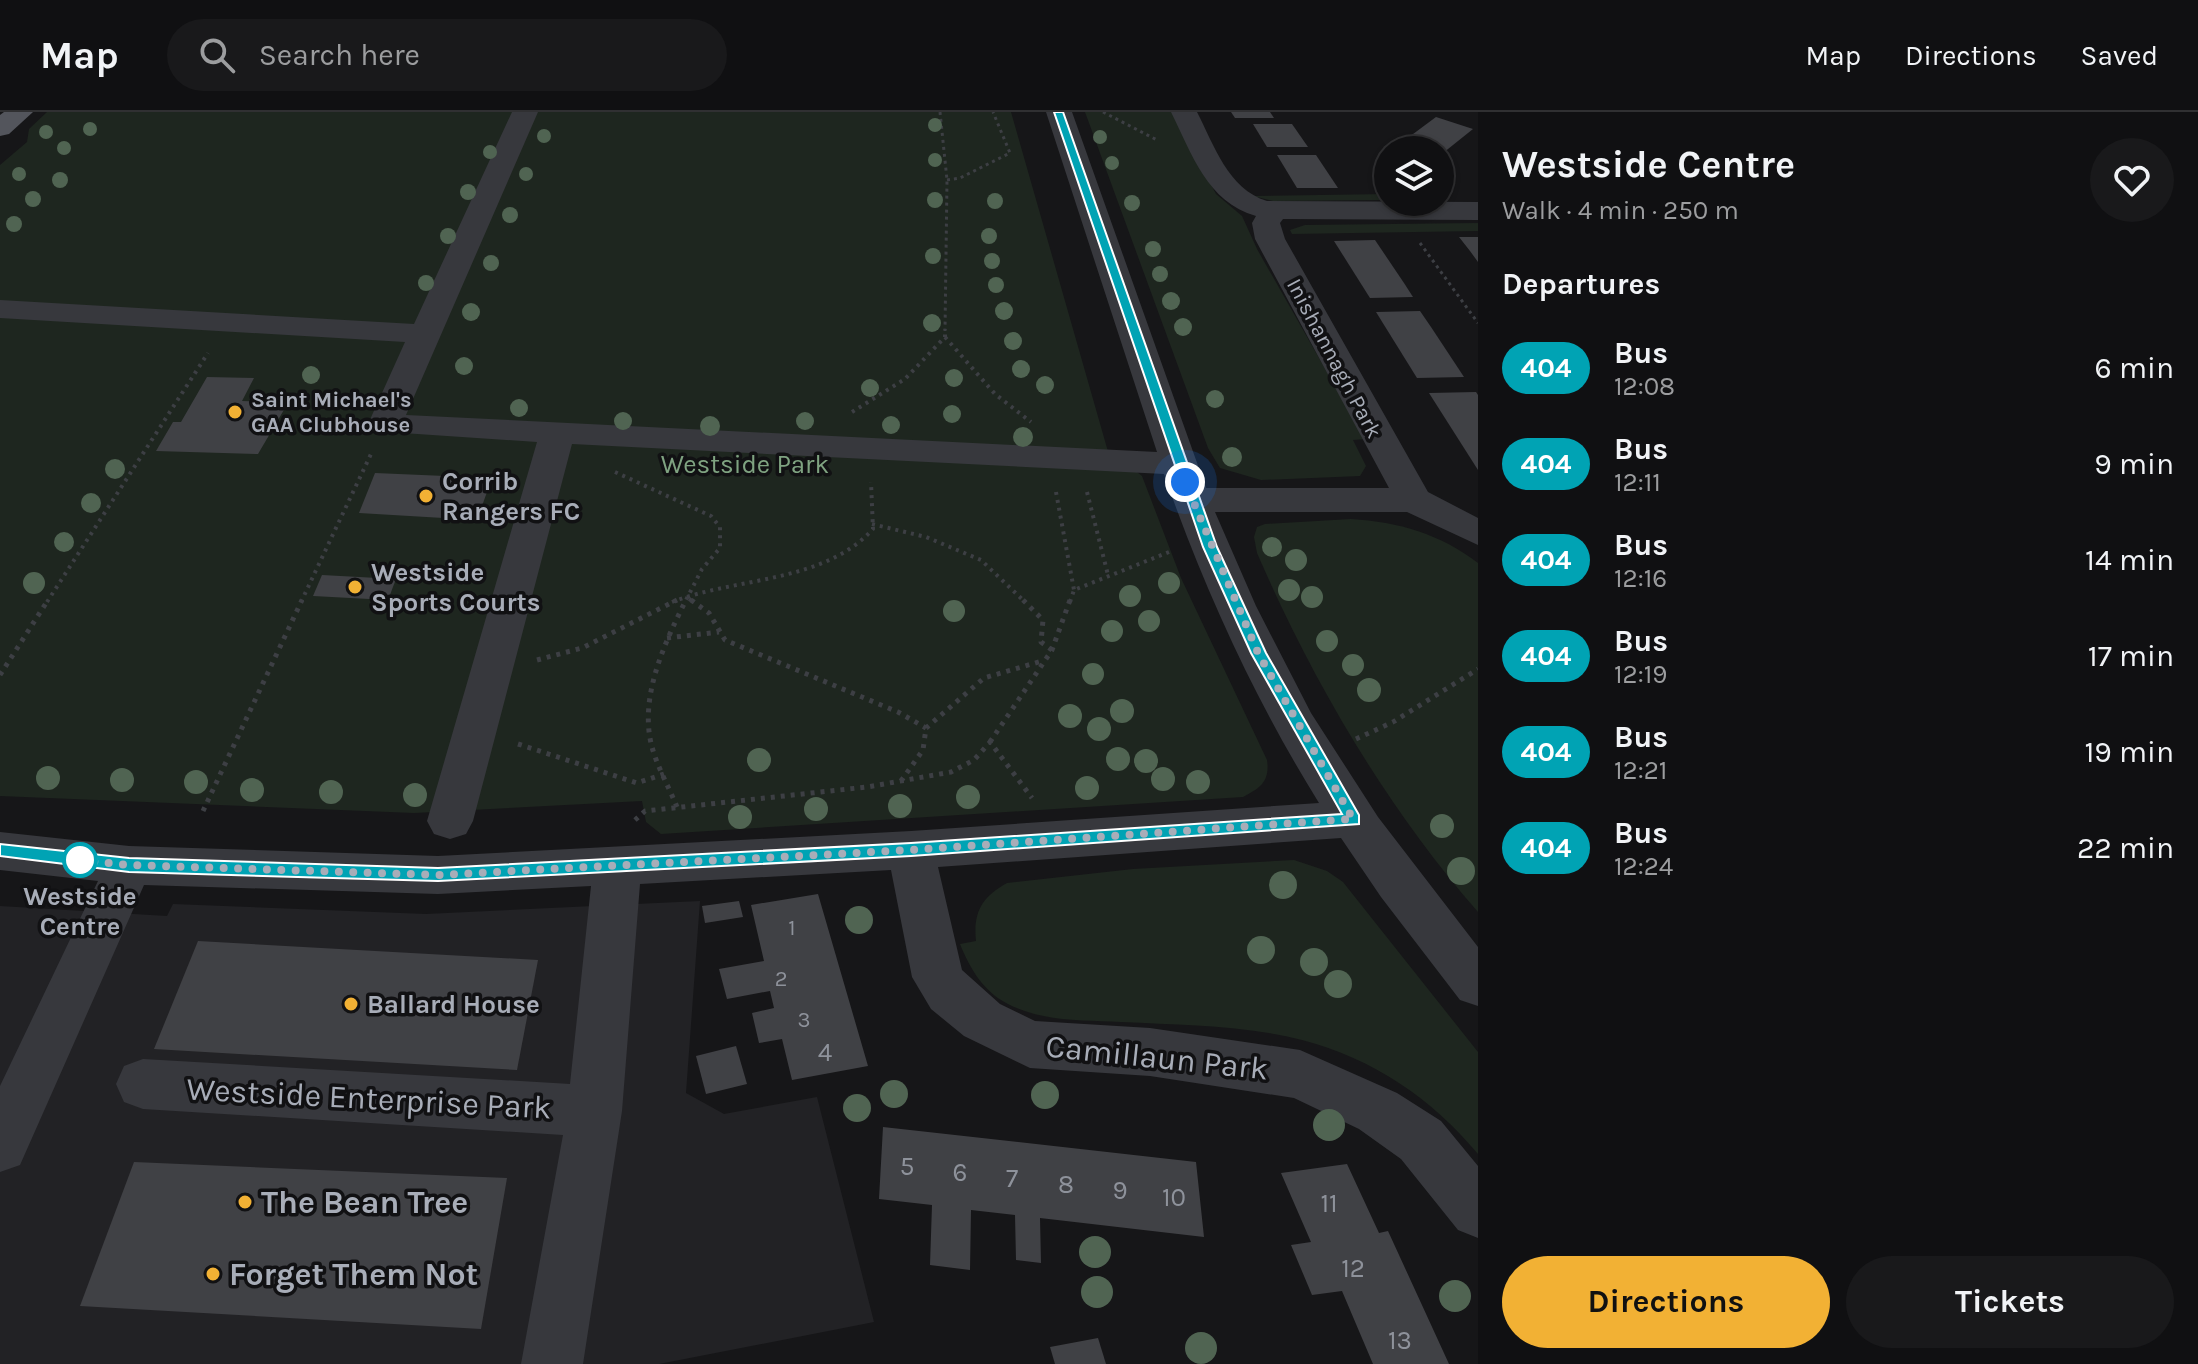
<!DOCTYPE html>
<meta charset="utf-8">
<style>
:root{--surface:#101012;--page:#19191b;--text:#f1f3f6;--muted:#9c9d9f;--line:#303032;--accent:#f2b134}
body{margin:0;font-family:Karla,sans-serif;background:var(--page);color:var(--text);height:100vh;display:flex;flex-direction:column;font-size:30px;white-space:nowrap}
*{box-sizing:border-box;margin:0}
p{font-size:26px;color:var(--muted)}
.icon{flex:none;width:44px;height:44px;fill:none;stroke:currentColor;stroke-width:2;stroke-linecap:round;stroke-linejoin:round}
.map{position:relative;flex:1;overflow:hidden}
.drawer{display:flex;flex-direction:column;background:var(--surface);width:720px}
.drawer>*{flex:none}
.badge{padding:0 16px;border-radius:26px;font-size:28px;line-height:52px}
.buttons{position:absolute;left:1374px;top:24px;display:grid;gap:16px}
.buttons a{display:grid;place-items:center;width:80px;height:80px;border-radius:50%;background:var(--surface);box-shadow:0 2px 6px #0004,0 0 0 2px var(--line);font-size:40px}
.you{position:absolute;width:40px;height:40px;margin:-20px;border:6px solid #fff;border-radius:50%;background:#1a73e8;box-shadow:0 0 0 12px #1a73e833}
.map>.badge{position:absolute;translate:-50% -50%;box-shadow:0 0 0 4px #fff}
h2{padding:0 24px;font-size:30px;line-height:72px}
.round{display:grid;place-items:center;flex:none;width:84px;height:84px;border-radius:42px;background:var(--page)}
.headline{display:flex;align-items:center;justify-content:space-between;height:136px;padding:0 24px}
h1{font-size:38px;font-weight:700;line-height:60px}
.button{display:flex;gap:16px;margin-top:auto;padding:16px 24px}
.button a{flex:1;height:92px;border-radius:48px;background:var(--accent);color:#111;font-size:32px;font-weight:700;line-height:92px;text-align:center}
.button a+a{background:var(--page);color:var(--text)}
ul{padding:0;list-style:none}
li{display:flex;align-items:center;gap:24px;height:96px;padding:0 24px}
li div{flex:1}
li b{display:block;font-size:30px}
li em{font-style:normal}
li .badge{min-width:88px;font-weight:700;text-align:center}
header{display:flex;align-items:center;gap:48px;box-sizing:border-box;height:112px;padding:0 40px;background:var(--surface);border-bottom:2px solid var(--line)}
header strong{font-size:38px}
nav{display:flex;gap:44px;margin-inline-start:auto;font-size:28px}
.search{width:560px;height:72px;background:var(--page);display:flex;align-items:center;gap:20px;box-sizing:border-box;padding:0 28px;border-radius:44px;color:var(--muted);font-size:30px}
main{display:flex;flex:1;min-height:0}
.map>svg:first-child{display:block}
.built{fill:#222225}
.green{fill:#1e261f}
.building{fill:#404145}
.lines{fill:none;stroke-linecap:round;stroke-linejoin:round}
.path-far2{stroke:#3d3f44;stroke-width:3;stroke-dasharray:3 4;stroke-linecap:butt}
.path-far1{stroke:#3d3f44;stroke-width:4;stroke-dasharray:3 5;stroke-linecap:butt}
.path{stroke:#3d3f44;stroke-width:5;stroke-dasharray:4 6;stroke-linecap:butt}
.minor{fill:#37383d;fill-rule:evenodd}
.major{fill:#53555c;fill-rule:evenodd}
.tree{fill:#506452}
.line{fill:#00a3b4;stroke:#fff;stroke-width:2}
.walk{stroke:#a8adb8;stroke-width:8;stroke-dasharray:0 14.4}
.poi-dot{fill:#f2b134;stroke:#111113;stroke-width:3}
.stop-dot{fill:#fff;stroke:#00a3b4;stroke-width:4}
.labels{text-anchor:middle;stroke-width:7;stroke-linejoin:round;paint-order:stroke}
.far-street-label{font-size:22px;fill:#a8adb8;stroke:#111113}
.far-poi-label{font-size:22px;font-weight:bold;fill:#a8adb8;stroke:#111113;text-anchor:start}
.number-label{font-size:22px;fill:#8e929b}
.park-label{font-size:26px;fill:#7fa381;stroke:#111113}
.poi-label{font-size:26px;font-weight:bold;fill:#a8adb8;stroke:#111113;text-anchor:start}
.stop-label{font-size:26px;font-weight:bold;fill:#a8adb8;stroke:#111113}
.near-number-label{font-size:26px;fill:#8e929b}
.near-street-label{font-size:32px;fill:#a8adb8;stroke:#111113}
.near-poi-label{font-size:32px;font-weight:bold;fill:#a8adb8;stroke:#111113;text-anchor:start}
</style>
<header>
<strong>Map</strong>
<div class="search"><svg class="icon" aria-label="search" viewBox="0 0 24 24"><circle cx="10" cy="10" r="6"/><path d="M15 15l6 6"/></svg>Search here</div>
<nav><a>Map</a><a>Directions</a><a>Saved</a></nav>
</header>
<main>
<div class="map">
<svg width="1478" height="1252" viewBox="0 0 1478 1252">
<rect width="100%" height="100%" fill="#161618"/>
<!-- built -->
<polygon class="built" points="700,789 686,981 724,1002 817,985 874,1210 659,1252 0,1252 0,794 167,804 173,792 426,802"/>
<!-- green -->
<g class="green">
<path d="M47 0H1011L1113 357 1137 360 1142 364 1181 466 1267 648C1270 669 1261 676 1243 685L661 722 646 710 642 689 414 701 0 684V53L27 30 29 17Z"/>
<polygon points="1085,0 1173,0 1216,82 1242,104 1257,137 1365,327 1353,328 1366,354 1360,364 1261,368 1220,356 1208,336"/>
<polygon points="1388,82 1388,88 1273,89 1253,84"/>
<polygon points="1478,111 1478,119 1292,122 1290,118 1305,113"/>
<path d="M1351 407C1399 410 1440 422 1478 451V800C1386 695 1312 568 1257 441L1254 425 1257 415 1265 412Z"/>
<path d="M1294 748 1327 759 1343 770 1478 940V1042C1431 986 1374 947 1302 928 1244 913 1182 913 1121 910 1083 908 1043 910 1008 892 984 880 970 857 960 832L976 829C973 800 982 785 1007 771L1133 757Z"/>
</g>
<!-- building -->
<g class="building">
<polygon points="1231,0 1270,0 1274,6 1235,6"/>
<polygon points="1436,5 1473,17 1443,41 1405,28"/>
<polygon points="1253,12 1292,12 1308,35 1267,35"/>
<polygon points="1277,43 1316,43 1338,76 1297,76"/>
<polygon points="1459,125 1478,125 1478,150 1470,139"/>
<polygon points="1375,128 1404,171 1413,185 1370,186 1334,129"/>
<polygon points="1420,199 1431,215 1464,265 1417,266 1376,200"/>
<polygon points="207,265 254,266 242,289 288,291 258,342 156,339 173,310 181,310"/>
<polygon points="1476,280 1478,283 1478,358 1429,281"/>
<polygon points="375,361 492,366 477,408 359,401"/>
<polygon points="322,463 396,467 388,488 313,484"/>
<polygon points="818,782 868,954 792,968 782,927 759,931 752,901 774,896 770,879 727,887 719,857 764,849 751,793"/>
<polygon points="739,789 743,805 705,811 702,794"/>
<polygon points="198,829 538,848 517,958 154,937"/>
<polygon points="736,934 747,972 706,982 696,944"/>
<polygon points="883,1015 1196,1050 1204,1125 1040,1106 1041,1151 1016,1148 1015,1103 971,1098 970,1158 930,1153 932,1093 879,1087"/>
<polygon points="134,1050 507,1066 481,1217 80,1194"/>
<polygon points="1347,1052 1379,1121 1388,1119 1449,1252 1373,1252 1342,1179 1312,1183 1291,1133 1311,1130 1281,1061"/>
<polygon points="1098,1226 1106,1252 1055,1252 1050,1235"/>
</g>
<g class="lines">
<!-- path-far2 -->
<g class="path-far2">
<polyline points="940,0 947,68 945,219"/>
<polyline points="1103,0 1157,28"/>
<polyline points="947,68 960,66 1010,41 993,0"/>
<polyline points="1420,131 1478,211"/>
</g>
<!-- path-far1 -->
<g class="path-far1">
<polyline points="945,225 995,282 1031,310"/>
<polyline points="852,300 905,267 945,225 945,217"/>
<polyline points="615,360 711,404 720,415 720,436 702,457 685,490"/>
<polyline points="1056,380 1074,478"/>
<polyline points="1087,380 1108,463"/>
<polyline points="872,412 926,425 981,448 1025,490"/>
<polyline points="689,487 694,490"/>
<polyline points="47,490 208,241"/>
<polyline points="301,490 371,342"/>
<path d="M672 490C737 465 824 471 873 417L871 370"/>
<polyline points="1070,490 1074,478 1169,440"/>
</g>
<!-- path -->
<g class="path">
<polyline points="691,488 709,501 725,528 898,600 926,616"/>
<polyline points="1023,488 1043,508 1041,530 1052,538"/>
<polyline points="667,526 719,520"/>
<polyline points="537,548 582,536 677,488"/>
<polyline points="0,563 48,488"/>
<polyline points="1356,627 1393,610 1478,557"/>
<polyline points="990,630 1052,538 1070,488"/>
<polyline points="518,632 637,671 664,662"/>
<polyline points="901,669 923,638 926,616 984,566 1042,549"/>
<path d="M677 695C669 675 656 653 651 631 640 583 665 530 686 488"/>
<polyline points="203,699 302,488"/>
<polyline points="635,708 645,699 867,675 951,660 974,648 990,630 1032,686"/>
</g>
<!-- minor -->
<path class="minor" d="M512 0H538L406 303 1157 340 1046 0H1072L1206 376H1389L1255 127 1252 111 1256 104C1207 90 1192 42 1171 0H1197C1214 33 1228 77 1267 89L1478 90V108L1283 107 1280 111 1285 127 1428 380 1478 406V433L1407 400H1215L1256 494 1311 601 1378 705 1478 835V894L1460 888 1381 785 1341 726 938 755 962 858 1000 892 1035 909 1150 916 1300 938 1397 981 1441 1009 1478 1054V1126L1458 1118 1401 1047 1359 1017 1294 986 1150 964 1030 956 964 924 931 897 912 865 891 758 640 772 622 999 583 1252H521L563 1023 143 997 124 990 116 972 124 954 143 947 570 972 591 774 438 782 144 773 20 1053 0 1060V974L98 769 0 758V720L129 734 438 744 911 719 1319 691C1255 588 1204 477 1164 362L572 332 473 709 466 722 450 727 434 722 427 709 537 330 373 319 368 312 405 230 0 206V188L414 212Z"/>
<!-- major -->
<polygon class="major" points="4,0 33,0 9,22 0,24 0,3"/>
</g>
<!-- trees -->
<g class="tree">
<circle cx="935" cy="13" r="7"/>
<circle cx="90" cy="17" r="7"/>
<circle cx="46" cy="20" r="7"/>
<circle cx="544" cy="24" r="7"/>
<circle cx="1100" cy="25" r="7"/>
<circle cx="64" cy="36" r="7"/>
<circle cx="490" cy="40" r="7"/>
<circle cx="935" cy="48" r="7"/>
<circle cx="1112" cy="51" r="7"/>
<circle cx="19" cy="62" r="7"/>
<circle cx="526" cy="62" r="7"/>
<circle cx="60" cy="68" r="8"/>
<circle cx="468" cy="80" r="8"/>
<circle cx="33" cy="87" r="8"/>
<circle cx="935" cy="88" r="8"/>
<circle cx="995" cy="89" r="8"/>
<circle cx="1132" cy="91" r="8"/>
<circle cx="510" cy="103" r="8"/>
<circle cx="14" cy="112" r="8"/>
<circle cx="448" cy="124" r="8"/>
<circle cx="989" cy="124" r="8"/>
<circle cx="1153" cy="137" r="8"/>
<circle cx="933" cy="144" r="8"/>
<circle cx="992" cy="149" r="8"/>
<circle cx="491" cy="151" r="8"/>
<circle cx="1160" cy="162" r="8"/>
<circle cx="426" cy="171" r="8"/>
<circle cx="996" cy="173" r="8"/>
<circle cx="1171" cy="189" r="9"/>
<circle cx="1004" cy="199" r="9"/>
<circle cx="471" cy="200" r="9"/>
<circle cx="932" cy="211" r="9"/>
<circle cx="1183" cy="215" r="9"/>
<circle cx="1013" cy="229" r="9"/>
<circle cx="464" cy="254" r="9"/>
<circle cx="1021" cy="257" r="9"/>
<circle cx="311" cy="263" r="9"/>
<circle cx="954" cy="266" r="9"/>
<circle cx="1045" cy="273" r="9"/>
<circle cx="870" cy="276" r="9"/>
<circle cx="1215" cy="287" r="9"/>
<circle cx="519" cy="296" r="9"/>
<circle cx="952" cy="302" r="9"/>
<circle cx="623" cy="309" r="9"/>
<circle cx="805" cy="309" r="9"/>
<circle cx="710" cy="314" r="10"/>
<circle cx="891" cy="313" r="9"/>
<circle cx="1023" cy="325" r="10"/>
<circle cx="1232" cy="345" r="10"/>
<circle cx="115" cy="357" r="10"/>
<circle cx="91" cy="391" r="10"/>
<circle cx="64" cy="430" r="10"/>
<circle cx="1272" cy="435" r="10"/>
<circle cx="1296" cy="448" r="11"/>
<circle cx="34" cy="471" r="11"/>
<circle cx="1169" cy="471" r="11"/>
<circle cx="1289" cy="478" r="11"/>
<circle cx="1130" cy="484" r="11"/>
<circle cx="1312" cy="485" r="11"/>
<circle cx="954" cy="499" r="11"/>
<circle cx="1149" cy="509" r="11"/>
<circle cx="1112" cy="519" r="11"/>
<circle cx="1327" cy="529" r="11"/>
<circle cx="1353" cy="553" r="11"/>
<circle cx="1093" cy="562" r="11"/>
<circle cx="1369" cy="578" r="12"/>
<circle cx="1122" cy="599" r="12"/>
<circle cx="1070" cy="604" r="12"/>
<circle cx="1099" cy="617" r="12"/>
<circle cx="1118" cy="647" r="12"/>
<circle cx="759" cy="648" r="12"/>
<circle cx="1146" cy="649" r="12"/>
<circle cx="48" cy="666" r="12"/>
<circle cx="1163" cy="667" r="12"/>
<circle cx="122" cy="668" r="12"/>
<circle cx="196" cy="670" r="12"/>
<circle cx="1198" cy="670" r="12"/>
<circle cx="1087" cy="676" r="12"/>
<circle cx="252" cy="678" r="12"/>
<circle cx="331" cy="680" r="12"/>
<circle cx="415" cy="683" r="12"/>
<circle cx="968" cy="685" r="12"/>
<circle cx="900" cy="694" r="12"/>
<circle cx="816" cy="697" r="12"/>
<circle cx="740" cy="705" r="12"/>
<circle cx="1442" cy="714" r="12"/>
<circle cx="1461" cy="759" r="14"/>
<circle cx="1283" cy="773" r="14"/>
<circle cx="859" cy="808" r="14"/>
<circle cx="1261" cy="838" r="14"/>
<circle cx="1314" cy="850" r="14"/>
<circle cx="1338" cy="872" r="14"/>
<circle cx="894" cy="982" r="14"/>
<circle cx="1045" cy="983" r="14"/>
<circle cx="857" cy="996" r="14"/>
<circle cx="1329" cy="1013" r="16"/>
<circle cx="1095" cy="1140" r="16"/>
<circle cx="1097" cy="1180" r="16"/>
<circle cx="1455" cy="1184" r="16"/>
<circle cx="1201" cy="1236" r="16"/>
</g>
<!-- line -->
<polygon class="line" points="1054,0 1063,0 1217,435 1266,541 1359,703 1359,712 911,744 438,769 129,760 0,744 0,732 129,746 438,756 911,731 1342,702 1251,541 1203,435"/>
<g class="lines">
<!-- walk -->
<polyline class="walk" points="80,748 129,753 438,763 911,738 1353,707 1258,541 1185,370"/>
</g>
<!-- markers -->
<g class="poi-dot">
<circle cx="235" cy="300" r="8"/>
<circle cx="426" cy="384" r="8"/>
<circle cx="355" cy="475" r="8"/>
<circle cx="351" cy="892" r="8"/>
<circle cx="245" cy="1090" r="8"/>
<circle cx="213" cy="1162" r="8"/>
</g>
<circle class="stop-dot" cx="80" cy="748" r="16"/>
<g class="labels">
<!-- far-street labels -->
<g class="far-street-label">
<text transform="translate(1335 246) rotate(62)" y="8">Inishannagh Park</text>
</g>
<!-- far-poi labels -->
<g class="far-poi-label">
<text x="251" y="295">Saint Michael's<tspan x="251" dy="25">GAA Clubhouse</tspan></text>
</g>
<!-- number labels -->
<g class="number-label">
<text x="792" y="823">1</text>
<text x="781" y="874">2</text>
<text x="804" y="915">3</text>
</g>
<!-- park labels -->
<g class="park-label">
<text x="745" y="361">Westside Park</text>
</g>
<!-- poi labels -->
<g class="poi-label">
<text x="442" y="378">Corrib<tspan x="442" dy="30">Rangers FC</tspan></text>
<text x="371" y="469">Westside<tspan x="371" dy="30">Sports Courts</tspan></text>
<text x="367" y="901">Ballard House</text>
</g>
<!-- stop labels -->
<g class="stop-label">
<text x="80" y="793">Westside<tspan x="80" dy="30">Centre</tspan></text>
</g>
<!-- near-number labels -->
<g class="near-number-label">
<text x="825" y="949">4</text>
<text x="907" y="1063">5</text>
<text x="960" y="1069">6</text>
<text x="1012" y="1075">7</text>
<text x="1066" y="1081">8</text>
<text x="1120" y="1087">9</text>
<text x="1174" y="1094">10</text>
<text x="1329" y="1100">11</text>
<text x="1353" y="1165">12</text>
<text x="1400" y="1237">13</text>
</g>
<!-- near-street labels -->
<g class="near-street-label">
<text transform="translate(1157 945) rotate(6)" y="11">Camillaun Park</text>
<text transform="translate(369 986) rotate(3)" y="11">Westside Enterprise Park</text>
</g>
<!-- near-poi labels -->
<g class="near-poi-label">
<text x="261" y="1101">The Bean Tree</text>
<text x="229" y="1173">Forget Them Not</text>
</g>
</g>
</svg>
<div class="buttons">
<a><svg class="icon" aria-label="layers" viewBox="0 0 24 24"><path d="M12 4l9 5-9 5-9-5zM3 14l9 5 9-5"/></svg></a>
</div>
<div class="you" style="left:1185px;top:370px"></div>
</div>
<section class="drawer">
<div class="headline"><div><h1>Westside Centre</h1><p>Walk · 4 min · 250 m</p></div><a class="round"><svg class="icon" aria-label="heart" viewBox="0 0 24 24"><path d="M12 20l-8-8c-3-5 5-10 8-4 3-6 11-1 8 4z"/></svg></a></div>
<h2>Departures</h2>
<ul>
<li><span class="badge" style="background:#00a3b4;color:#fff">404</span><div><b>Bus</b><p>12:08</p></div><em>6 min</em></li>
<li><span class="badge" style="background:#00a3b4;color:#fff">404</span><div><b>Bus</b><p>12:11</p></div><em>9 min</em></li>
<li><span class="badge" style="background:#00a3b4;color:#fff">404</span><div><b>Bus</b><p>12:16</p></div><em>14 min</em></li>
<li><span class="badge" style="background:#00a3b4;color:#fff">404</span><div><b>Bus</b><p>12:19</p></div><em>17 min</em></li>
<li><span class="badge" style="background:#00a3b4;color:#fff">404</span><div><b>Bus</b><p>12:21</p></div><em>19 min</em></li>
<li><span class="badge" style="background:#00a3b4;color:#fff">404</span><div><b>Bus</b><p>12:24</p></div><em>22 min</em></li>
</ul>
<div class="button"><a>Directions</a><a>Tickets</a></div>
</section>
</main>
